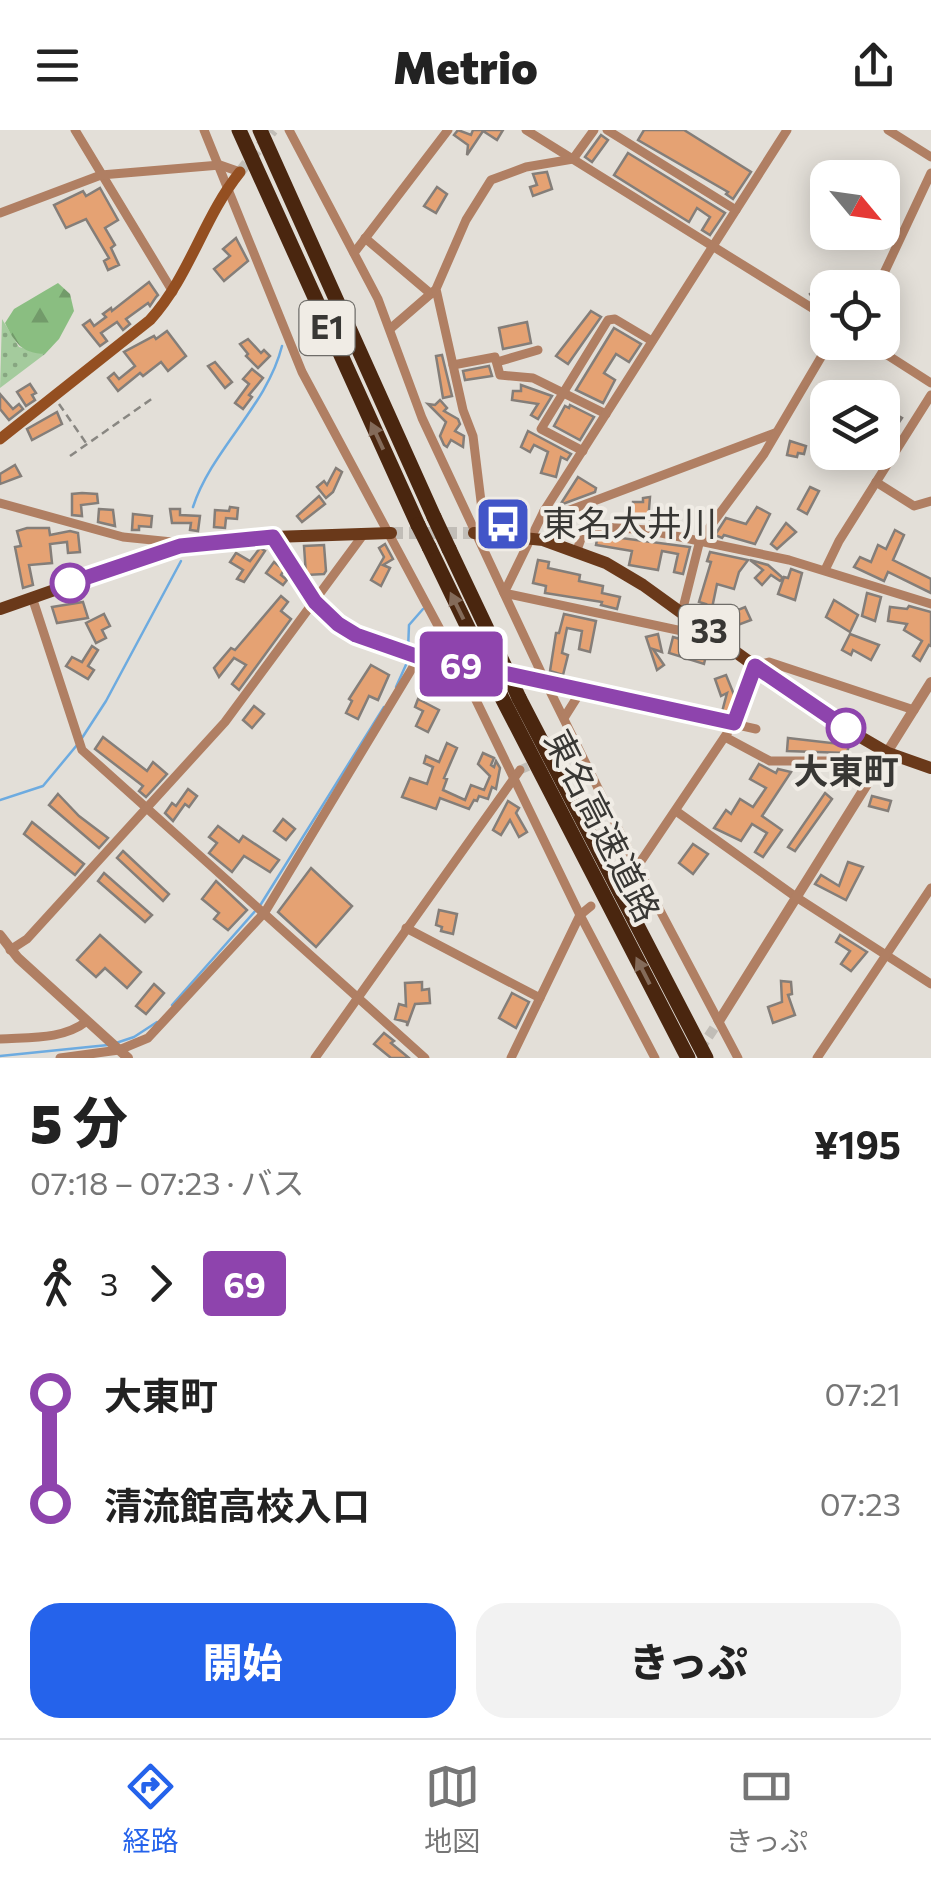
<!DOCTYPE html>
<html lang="ja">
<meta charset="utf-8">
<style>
:root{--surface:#fff;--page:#f2f2f2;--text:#222;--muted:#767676;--line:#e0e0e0;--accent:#2563eb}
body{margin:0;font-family:Commissioner,"Noto Sans JP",sans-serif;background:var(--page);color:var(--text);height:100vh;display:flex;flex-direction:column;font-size:38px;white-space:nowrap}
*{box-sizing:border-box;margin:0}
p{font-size:32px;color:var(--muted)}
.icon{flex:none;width:55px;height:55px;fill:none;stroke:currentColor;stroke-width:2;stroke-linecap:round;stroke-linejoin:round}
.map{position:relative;height:928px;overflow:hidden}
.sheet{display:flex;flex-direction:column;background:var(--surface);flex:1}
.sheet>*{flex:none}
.badge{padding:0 20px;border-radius:8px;font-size:35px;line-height:65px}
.needle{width:65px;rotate:119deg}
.tools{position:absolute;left:810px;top:30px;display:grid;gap:20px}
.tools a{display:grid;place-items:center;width:90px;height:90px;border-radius:20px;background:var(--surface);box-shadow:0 5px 25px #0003;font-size:50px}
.map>.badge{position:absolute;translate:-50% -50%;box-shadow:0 0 0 5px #fff}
.legs{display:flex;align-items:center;gap:15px;height:110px;padding:0 30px;font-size:32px}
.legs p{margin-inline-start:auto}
.headline{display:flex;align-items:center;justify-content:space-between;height:170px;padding:0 30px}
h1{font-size:55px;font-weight:800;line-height:75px}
.action{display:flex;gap:20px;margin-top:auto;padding:20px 30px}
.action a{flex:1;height:115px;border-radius:30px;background:var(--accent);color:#fff;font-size:40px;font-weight:800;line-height:115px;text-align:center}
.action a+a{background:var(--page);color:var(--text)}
ul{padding:0 30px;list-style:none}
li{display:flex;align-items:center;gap:35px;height:110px;font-size:38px}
li i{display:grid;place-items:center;width:15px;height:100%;margin:0 12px;background:currentColor}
li i::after{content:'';width:25px;height:25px;margin:-12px;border:8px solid;border-radius:50%;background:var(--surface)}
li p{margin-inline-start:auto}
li:first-child i{background:linear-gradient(#0000 50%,currentColor 0)}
li:last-child i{background:linear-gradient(currentColor 50%,#0000 0)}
header{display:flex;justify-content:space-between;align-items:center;height:130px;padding:0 30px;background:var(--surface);font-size:45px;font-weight:800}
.tabs{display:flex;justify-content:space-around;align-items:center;height:140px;border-top:2px solid var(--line);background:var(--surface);font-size:28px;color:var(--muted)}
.tabs a{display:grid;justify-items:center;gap:5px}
.tabs .on{color:var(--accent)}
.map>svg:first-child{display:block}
.grass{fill:url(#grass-dots)}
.forest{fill:url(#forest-firs)}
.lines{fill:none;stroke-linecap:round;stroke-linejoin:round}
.stream{stroke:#6dabe0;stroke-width:2.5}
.building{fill:#e5a273;stroke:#847e79;stroke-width:2.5}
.minor-tunnel{stroke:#c1bdb7;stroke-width:9;stroke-dasharray:9 4.5;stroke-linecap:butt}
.tertiary-tunnel{stroke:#c1bdb7;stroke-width:10;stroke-dasharray:10 5;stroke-linecap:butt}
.secondary-tunnel{stroke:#c1bdb7;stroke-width:11;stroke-dasharray:11 5.5;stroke-linecap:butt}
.primary-tunnel{stroke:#c1bdb7;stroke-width:12;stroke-dasharray:12 6;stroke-linecap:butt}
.path{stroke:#898782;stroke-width:2.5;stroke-dasharray:8 5;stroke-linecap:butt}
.minor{stroke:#b07f63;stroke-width:9}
.tertiary{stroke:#b07f63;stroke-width:10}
.secondary{stroke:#944f21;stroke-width:11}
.primary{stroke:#6a391a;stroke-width:12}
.motorway{stroke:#4a260f;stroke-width:15}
.motorway-bridge{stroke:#4a260f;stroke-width:15}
.oneway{fill:#846b5a}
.line-1-casing{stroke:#fff;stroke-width:22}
.line-1{stroke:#8e44ad;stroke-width:15}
.stop-1-dot{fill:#fff;stroke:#8e44ad;stroke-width:5}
.labels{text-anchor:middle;stroke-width:8;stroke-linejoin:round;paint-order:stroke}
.shield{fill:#f0ece5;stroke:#6f6d69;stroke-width:2.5}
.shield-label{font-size:32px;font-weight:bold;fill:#383734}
.poi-label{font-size:35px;fill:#383734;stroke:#f0ece5;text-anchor:start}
.stop-label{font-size:35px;font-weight:bold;fill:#383734;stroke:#f0ece5}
.street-label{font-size:35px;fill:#383734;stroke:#f0ece5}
</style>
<header><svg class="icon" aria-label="menu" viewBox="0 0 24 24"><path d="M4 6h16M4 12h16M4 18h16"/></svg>Metrio<svg class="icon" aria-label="share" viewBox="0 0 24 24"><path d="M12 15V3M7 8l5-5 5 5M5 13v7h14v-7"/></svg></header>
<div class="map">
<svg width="931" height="928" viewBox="0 0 931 928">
<defs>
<pattern id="grass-dots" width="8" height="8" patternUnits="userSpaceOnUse" patternTransform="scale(2.5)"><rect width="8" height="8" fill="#a4cb9d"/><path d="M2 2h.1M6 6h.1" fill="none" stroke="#87a681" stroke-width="1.8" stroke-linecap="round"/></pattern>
<pattern id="forest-firs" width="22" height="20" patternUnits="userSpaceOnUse" patternTransform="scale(2.5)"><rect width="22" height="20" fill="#8abe81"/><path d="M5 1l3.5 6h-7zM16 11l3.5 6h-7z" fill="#729b6a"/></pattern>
</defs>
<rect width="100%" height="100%" fill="#e3dfd8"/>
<!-- grass -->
<polygon class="grass" points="2,189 19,217 45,224 0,258"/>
<!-- forest -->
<path class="forest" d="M58 153 70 164 74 181 59 209 45 224C21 223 15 213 5 193L14 179Z"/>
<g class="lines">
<!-- stream -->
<g class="stream">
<path d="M193 377C212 319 267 276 282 216"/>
<polyline points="408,520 409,495 423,479"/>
<polyline points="396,557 409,528"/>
<polyline points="82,608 106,571 181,431"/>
<polyline points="0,670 43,656 77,615"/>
<polyline points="261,774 384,577"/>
<polyline points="172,875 256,780"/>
<polyline points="116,913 134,907 157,892"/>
<polyline points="0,926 108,915"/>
</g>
</g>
<!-- building -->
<g class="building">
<polygon points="458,0 471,5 473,0 503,0 497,10 483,1 467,25 468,15 454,5"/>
<polygon points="644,0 684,0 751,42 733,69 726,64 728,62 638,10"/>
<polygon points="601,5 608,10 592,32 585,27"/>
<polygon points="628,23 725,83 710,105 702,100 710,87 697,78 689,92 614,45"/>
<polygon points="547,42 552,59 533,66 530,57 537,55 533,44"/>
<polygon points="437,57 447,64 436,83 424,76"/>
<polygon points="100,58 118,90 105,98 115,115 111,118 119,135 108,140 104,131 109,128 86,89 66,98 54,75 83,61 86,66"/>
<polygon points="236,108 248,131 224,151 214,139 230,126 223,119"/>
<polygon points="836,144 845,153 840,158 828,158 828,168 820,173 814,170 810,164"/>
<polygon points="149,152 158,165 156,167 150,176 148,173 126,189 130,194 123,200 117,192 101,203 107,211 100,216 83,195 90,190 94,196 106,187 103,184 111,178 112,181"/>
<polygon points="591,181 601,187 568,234 556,226"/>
<polygon points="527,192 531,213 503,219 499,198"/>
<polygon points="614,198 641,214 629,232 616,224 604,243 615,250 603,273 576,260"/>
<polygon points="167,201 186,226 168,241 161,232 143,246 140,243 118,261 108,248 114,243 119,249 135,236 124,222 154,206 156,209"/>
<polygon points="248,209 261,223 264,220 270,226 258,238 246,226 248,224 240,214"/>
<polygon points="442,225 452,266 443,268 436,226"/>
<polygon points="215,232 232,252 225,258 208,236"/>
<polygon points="489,236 492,246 465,250 463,241"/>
<polygon points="252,239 263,248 249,265 252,267 243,279 235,273 249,254 243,249"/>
<polygon points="30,254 36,263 32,265 35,270 26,276 17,262"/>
<polygon points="521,255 552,266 538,289 531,285 538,274 512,270 513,261 521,261"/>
<polygon points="0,264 13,279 19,274 23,279 9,290 0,279"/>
<polygon points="440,270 447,278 444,281 458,289 460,294 455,301 464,306 463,317 451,310 447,317 444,315 440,306 446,292 428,274 435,275"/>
<polygon points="570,275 594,287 580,310 554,296 565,276 569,278"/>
<polygon points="888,280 902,288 882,317 882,290"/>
<polygon points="57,282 62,294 32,310 27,299"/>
<polygon points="528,301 571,324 567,330 561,327 556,347 541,343 548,322 534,315 530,322 521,317"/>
<polygon points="790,311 806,316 804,324 798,323 797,327 787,325"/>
<polygon points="15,335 21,346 0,354 0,344"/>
<polygon points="336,338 342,342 333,362 326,368 317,357 324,351 327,355"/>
<polygon points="578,347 596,358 595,362 560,375"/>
<polygon points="810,357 819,361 807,384 798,379"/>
<polygon points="82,363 97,364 98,373 81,375 82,386 72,385 72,364"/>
<polygon points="319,366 325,374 302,392 297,386"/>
<polygon points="650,367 648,392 626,390 627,380 632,380 633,372 643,372 643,368"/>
<polygon points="230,377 238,378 237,389 226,388 225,398 214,397 215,380 229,381"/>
<polygon points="757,377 770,384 755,414 724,405 722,408 715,405 726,388 746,394"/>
<polygon points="99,379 113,380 115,396 98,392"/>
<polygon points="170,379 180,379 180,385 200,386 198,401 190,400 191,393 172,393"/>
<polygon points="133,384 152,386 151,397 139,396 139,400 132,400"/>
<polygon points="786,393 796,402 777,419 771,414"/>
<polygon points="27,398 49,398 50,405 70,401 78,403 80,422 68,423 67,412 50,414 52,433 29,435 33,455 23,458 15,417 21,416 17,401"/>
<polygon points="895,400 904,405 893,430 931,449 931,463 888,442 884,451 854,437 860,427 871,432 878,415 886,419"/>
<polygon points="598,405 690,417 683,444 674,442 678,424 662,421 658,440 629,435 632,421 596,415"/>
<polygon points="385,414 393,429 383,435 390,438 381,456 371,450 384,427 379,418"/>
<polygon points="324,415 326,441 324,444 306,445 304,416"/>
<polygon points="260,418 265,421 244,452 237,449 243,440 230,432 236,423 250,431"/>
<polygon points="710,422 748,430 739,442 734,459 717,454 711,483 704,481 706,474 699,472 711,432 707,431"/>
<polygon points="538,430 549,432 548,438 580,445 579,451 603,456 602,463 620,467 617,479 601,475 602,472 545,463 546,456 533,453"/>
<polygon points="750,430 768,435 783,448 780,451 771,445 762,455 755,448 763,440"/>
<polygon points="274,432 284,440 281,445 287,450 283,455 266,443"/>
<polygon points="791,439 802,443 795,470 778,464 784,447 788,448"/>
<polygon points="867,463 881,467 875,491 862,486"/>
<polygon points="281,466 288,472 281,481 291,489 239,560 232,554 246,535 234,528 219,547 214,538 231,518 235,520 247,506"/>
<polygon points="834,470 858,485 850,502 826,487"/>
<polygon points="83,472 88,488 57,493 52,477"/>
<polygon points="909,476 931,482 931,516 929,515 920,531 913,526 922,511 904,500 907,494 888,491 890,477 907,479"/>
<polygon points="745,477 751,490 738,495 733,482"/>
<polygon points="104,484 110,496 102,500 106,508 96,513 86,493"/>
<polygon points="564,484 596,491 590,522 579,519 582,501 567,498 562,523 568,525 563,545 550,541 556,503 559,503"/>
<polygon points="658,504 662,522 653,519 664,535 657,540 646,507"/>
<polygon points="850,504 879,515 871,530 853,520 851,525 842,520"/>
<polygon points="673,507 708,517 704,534 669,523"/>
<polygon points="92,516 98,520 88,536 94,540 88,549 66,536 72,527 82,532"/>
<polygon points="371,535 389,545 378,570 369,566 358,589 346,583 352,571 349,569"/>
<polygon points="726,545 735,567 729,584 722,582 727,563 721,566 715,549"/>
<polygon points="418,569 439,580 428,602 416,596 423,581 415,577"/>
<polygon points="254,576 264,584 252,598 243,590"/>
<polygon points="103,607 147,641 153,632 167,644 146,667 139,661 143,656 95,619"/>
<polygon points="788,608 849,615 847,623 787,621"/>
<polygon points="447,613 457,618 444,648 447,649 443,660 465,670 471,655 484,660 490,646 478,634 483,623 494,628 491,635 494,637 496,631 500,638 496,659 492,657 488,669 479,666 477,671 474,670 469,679 440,668 436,679 402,667 410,648 427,654 433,637 424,633 426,626 439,632"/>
<polygon points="759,634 776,643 778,639 791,642 762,686 782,700 763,727 755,722 767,703 752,694 741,711 714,698 726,680 731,684 740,669 753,677 766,658 750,649"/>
<polygon points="188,659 197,666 189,677 185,674 173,691 165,683 172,673 176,676"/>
<polygon points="825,663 832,669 795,721 788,717"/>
<polygon points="58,664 79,686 108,708 99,718 49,675"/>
<polygon points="872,666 891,671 888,681 869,676"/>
<polygon points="508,671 519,678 516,683 527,702 519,707 510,690 501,705 493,700"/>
<polygon points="283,689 295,699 286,710 274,701"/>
<polygon points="32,692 84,734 75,745 24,704"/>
<polygon points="218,696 239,712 243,706 279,730 270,742 244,726 232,742 209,723 217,713 209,707"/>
<polygon points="693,714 708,724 693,744 679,733"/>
<polygon points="123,721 169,764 163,771 117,728"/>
<polygon points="848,732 863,737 846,770 815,754 821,745 839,756"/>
<polygon points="311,738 352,776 316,817 278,782"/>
<polygon points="104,743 152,785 145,792 98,751"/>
<polygon points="216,751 247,780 228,800 214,789 219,783 202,769"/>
<polygon points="439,780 457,784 453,804 441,801 442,797 436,795"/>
<polygon points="100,805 141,842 127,858 105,838 96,847 77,830"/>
<polygon points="840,805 867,822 851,841 841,834 850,821 836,812"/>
<polygon points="781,851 791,852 792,864 788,865 795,885 773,893 768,877 782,872"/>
<polygon points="422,852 422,860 429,859 430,873 415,874 407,896 407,892 395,889 399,874 406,876 405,853"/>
<polygon points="154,854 164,863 146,884 136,876"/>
<polygon points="512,863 529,872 516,898 499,888"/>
<polygon points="384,903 394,911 391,913 409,928 391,928 374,914"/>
</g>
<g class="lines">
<!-- minor-tunnel -->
<polyline class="minor-tunnel" points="520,640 565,620"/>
<!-- tertiary-tunnel -->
<polyline class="tertiary-tunnel" points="700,919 719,891"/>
<!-- secondary-tunnel -->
<polyline class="secondary-tunnel" points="240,42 273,0"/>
<!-- primary-tunnel -->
<polyline class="primary-tunnel" points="391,403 474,403"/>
<!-- path -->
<g class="path">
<polyline points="59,274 86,313"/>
<polyline points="70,326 153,268"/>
</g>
<!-- minor -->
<g class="minor">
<polyline points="75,0 173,162"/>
<polyline points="204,0 302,242 458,533 580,785 655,928"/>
<polyline points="289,0 378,169 422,288 546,553 637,737 738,928"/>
<polyline points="526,0 828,188"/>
<polyline points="607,0 736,80"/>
<polyline points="888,0 931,27"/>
<polyline points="0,83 101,45 220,35 240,42"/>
<polyline points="365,108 431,164"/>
<polyline points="354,123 448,0"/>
<polyline points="877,158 931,43"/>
<polyline points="390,199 434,161"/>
<polyline points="867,212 931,253"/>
<polyline points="497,232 538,220"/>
<polyline points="453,235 495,227 500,245 533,248 606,284"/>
<polyline points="583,321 541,299 608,190 615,189 652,211"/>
<polyline points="876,352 914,376 931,371"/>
<polyline points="0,373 123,407 182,413"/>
<polyline points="544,381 554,386 775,303"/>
<polyline points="485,404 473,306 463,280 436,159 466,90 491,50 526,37 573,29 594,0"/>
<path d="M273 407C292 437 310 473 338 495 380 526 439 528 488 540"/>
<polyline points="577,420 582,406 592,396 647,400 789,430 931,474"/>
<polyline points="825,440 839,411 931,265"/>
<polyline points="32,467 82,620 425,928"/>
<polyline points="682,482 700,410 764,324 830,212"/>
<polyline points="701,496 682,501 504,463 544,381 787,0"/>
<polyline points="508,544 756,599"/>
<polyline points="564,588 581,561"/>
<polyline points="725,607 770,631 846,631 877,639"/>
<polyline points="676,681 796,767 931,854"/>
<polyline points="626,745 637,737 734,593 755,536 769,532 914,580"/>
<polyline points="406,798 540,868"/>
<polyline points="10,820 27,809 225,592 363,405"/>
<path d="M0 909C29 907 63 910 87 891"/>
<polyline points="60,928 119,920 148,908 265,782 419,527"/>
<polyline points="315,928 520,640"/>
<polyline points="511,928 580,785 591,776"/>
<polyline points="817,928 931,758"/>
</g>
<!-- tertiary -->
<g class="tertiary">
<polyline points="0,805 18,828 128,928"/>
<polyline points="719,891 931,552"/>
</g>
<!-- secondary -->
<path class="secondary" d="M0 309 150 190C190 146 203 88 240 42"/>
<!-- primary -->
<g class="primary">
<polyline points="474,403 543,410 606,433 643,455 802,570 852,602 888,623 931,638"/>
<polyline points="0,479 180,416 273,407 391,403"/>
</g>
<!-- motorway -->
<g class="motorway">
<polyline points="239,0 418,395"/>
<polyline points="260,0 434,387"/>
<polyline points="429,417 486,535"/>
<polyline points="449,419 505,537"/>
<polyline points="500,564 688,928"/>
<polyline points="519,568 706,928"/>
</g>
<!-- motorway-bridge -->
<g class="motorway-bridge">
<polyline points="434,387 449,419"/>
<polyline points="418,395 429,417"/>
<polyline points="486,535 500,564"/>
<polyline points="505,537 519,568"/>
</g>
</g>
<!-- one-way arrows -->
<defs><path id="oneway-solid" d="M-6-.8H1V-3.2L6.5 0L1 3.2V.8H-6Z" transform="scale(2.5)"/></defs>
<g class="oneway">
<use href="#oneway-solid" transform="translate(377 306) rotate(-115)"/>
<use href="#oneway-solid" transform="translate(457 476) rotate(-116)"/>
<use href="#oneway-solid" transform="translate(643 841) rotate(-117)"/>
</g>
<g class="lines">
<!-- line-1 casing -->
<g class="line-1-casing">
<polyline id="line-1" points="70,453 180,416 273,407 315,472 338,494 356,505 419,527 458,533 734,593 755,536 846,598"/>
</g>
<!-- line-1 -->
<use href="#line-1" class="line-1"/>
</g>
<!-- icons -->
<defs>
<g id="bus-square" transform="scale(2.875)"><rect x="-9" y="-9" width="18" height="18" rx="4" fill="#4255c8" stroke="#f0ece5"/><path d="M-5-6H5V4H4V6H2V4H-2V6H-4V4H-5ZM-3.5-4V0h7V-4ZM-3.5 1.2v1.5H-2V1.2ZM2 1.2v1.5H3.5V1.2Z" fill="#fff"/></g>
</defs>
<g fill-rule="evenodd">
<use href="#bus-square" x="503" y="394"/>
</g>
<!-- markers -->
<g class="stop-1-dot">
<circle cx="70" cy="453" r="18"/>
<circle cx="846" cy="598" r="18"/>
</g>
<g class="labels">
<!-- shield labels -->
<g class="shield">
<rect x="299.5" y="171" width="55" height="54" rx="8"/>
<rect x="679" y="475" width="60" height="54" rx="8"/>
</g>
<g class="shield-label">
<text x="327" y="209">E1</text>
<text x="709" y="513">33</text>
</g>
<!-- poi labels -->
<g class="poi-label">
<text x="542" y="406">東名大井川</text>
</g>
<!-- stop labels -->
<g class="stop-label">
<text x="846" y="654">大東町</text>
</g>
<!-- street labels -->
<g class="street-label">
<text transform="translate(602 696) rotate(63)" y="12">東名高速道路</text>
</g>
</g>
</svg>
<div class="tools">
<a><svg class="needle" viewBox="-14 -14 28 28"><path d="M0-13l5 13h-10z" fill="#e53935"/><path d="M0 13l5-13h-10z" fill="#767676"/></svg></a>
<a><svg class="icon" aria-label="locate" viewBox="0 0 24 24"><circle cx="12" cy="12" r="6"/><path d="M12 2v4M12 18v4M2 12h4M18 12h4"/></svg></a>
<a><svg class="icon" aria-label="layers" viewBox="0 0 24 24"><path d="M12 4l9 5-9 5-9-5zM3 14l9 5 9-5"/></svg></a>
</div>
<b class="badge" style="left:461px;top:534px;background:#8e44ad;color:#fff">69</b>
</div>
<section class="sheet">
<div class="headline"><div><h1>5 分</h1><p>07:18 – 07:23 · バス</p></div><b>¥195</b></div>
<div class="legs"><svg class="icon" aria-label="walk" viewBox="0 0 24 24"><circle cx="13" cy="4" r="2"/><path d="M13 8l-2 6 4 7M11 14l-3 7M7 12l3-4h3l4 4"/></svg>3<svg class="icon" aria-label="forward" viewBox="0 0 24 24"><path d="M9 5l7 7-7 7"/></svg><b class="badge" style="background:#8e44ad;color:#fff">69</b></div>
<ul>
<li><i style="color:#8e44ad"></i><b>大東町</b><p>07:21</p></li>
<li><i style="color:#8e44ad"></i><b>清流館高校入口</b><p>07:23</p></li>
</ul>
<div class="action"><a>開始</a><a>きっぷ</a></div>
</section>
<nav class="tabs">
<a class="on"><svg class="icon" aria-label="directions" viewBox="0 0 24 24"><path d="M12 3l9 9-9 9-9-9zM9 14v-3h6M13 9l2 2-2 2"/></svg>経路</a>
<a><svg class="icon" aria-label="map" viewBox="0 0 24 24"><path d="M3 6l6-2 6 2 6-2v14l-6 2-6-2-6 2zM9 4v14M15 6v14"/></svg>地図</a>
<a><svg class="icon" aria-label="tickets" viewBox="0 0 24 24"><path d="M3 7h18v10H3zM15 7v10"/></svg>きっぷ</a>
</nav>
